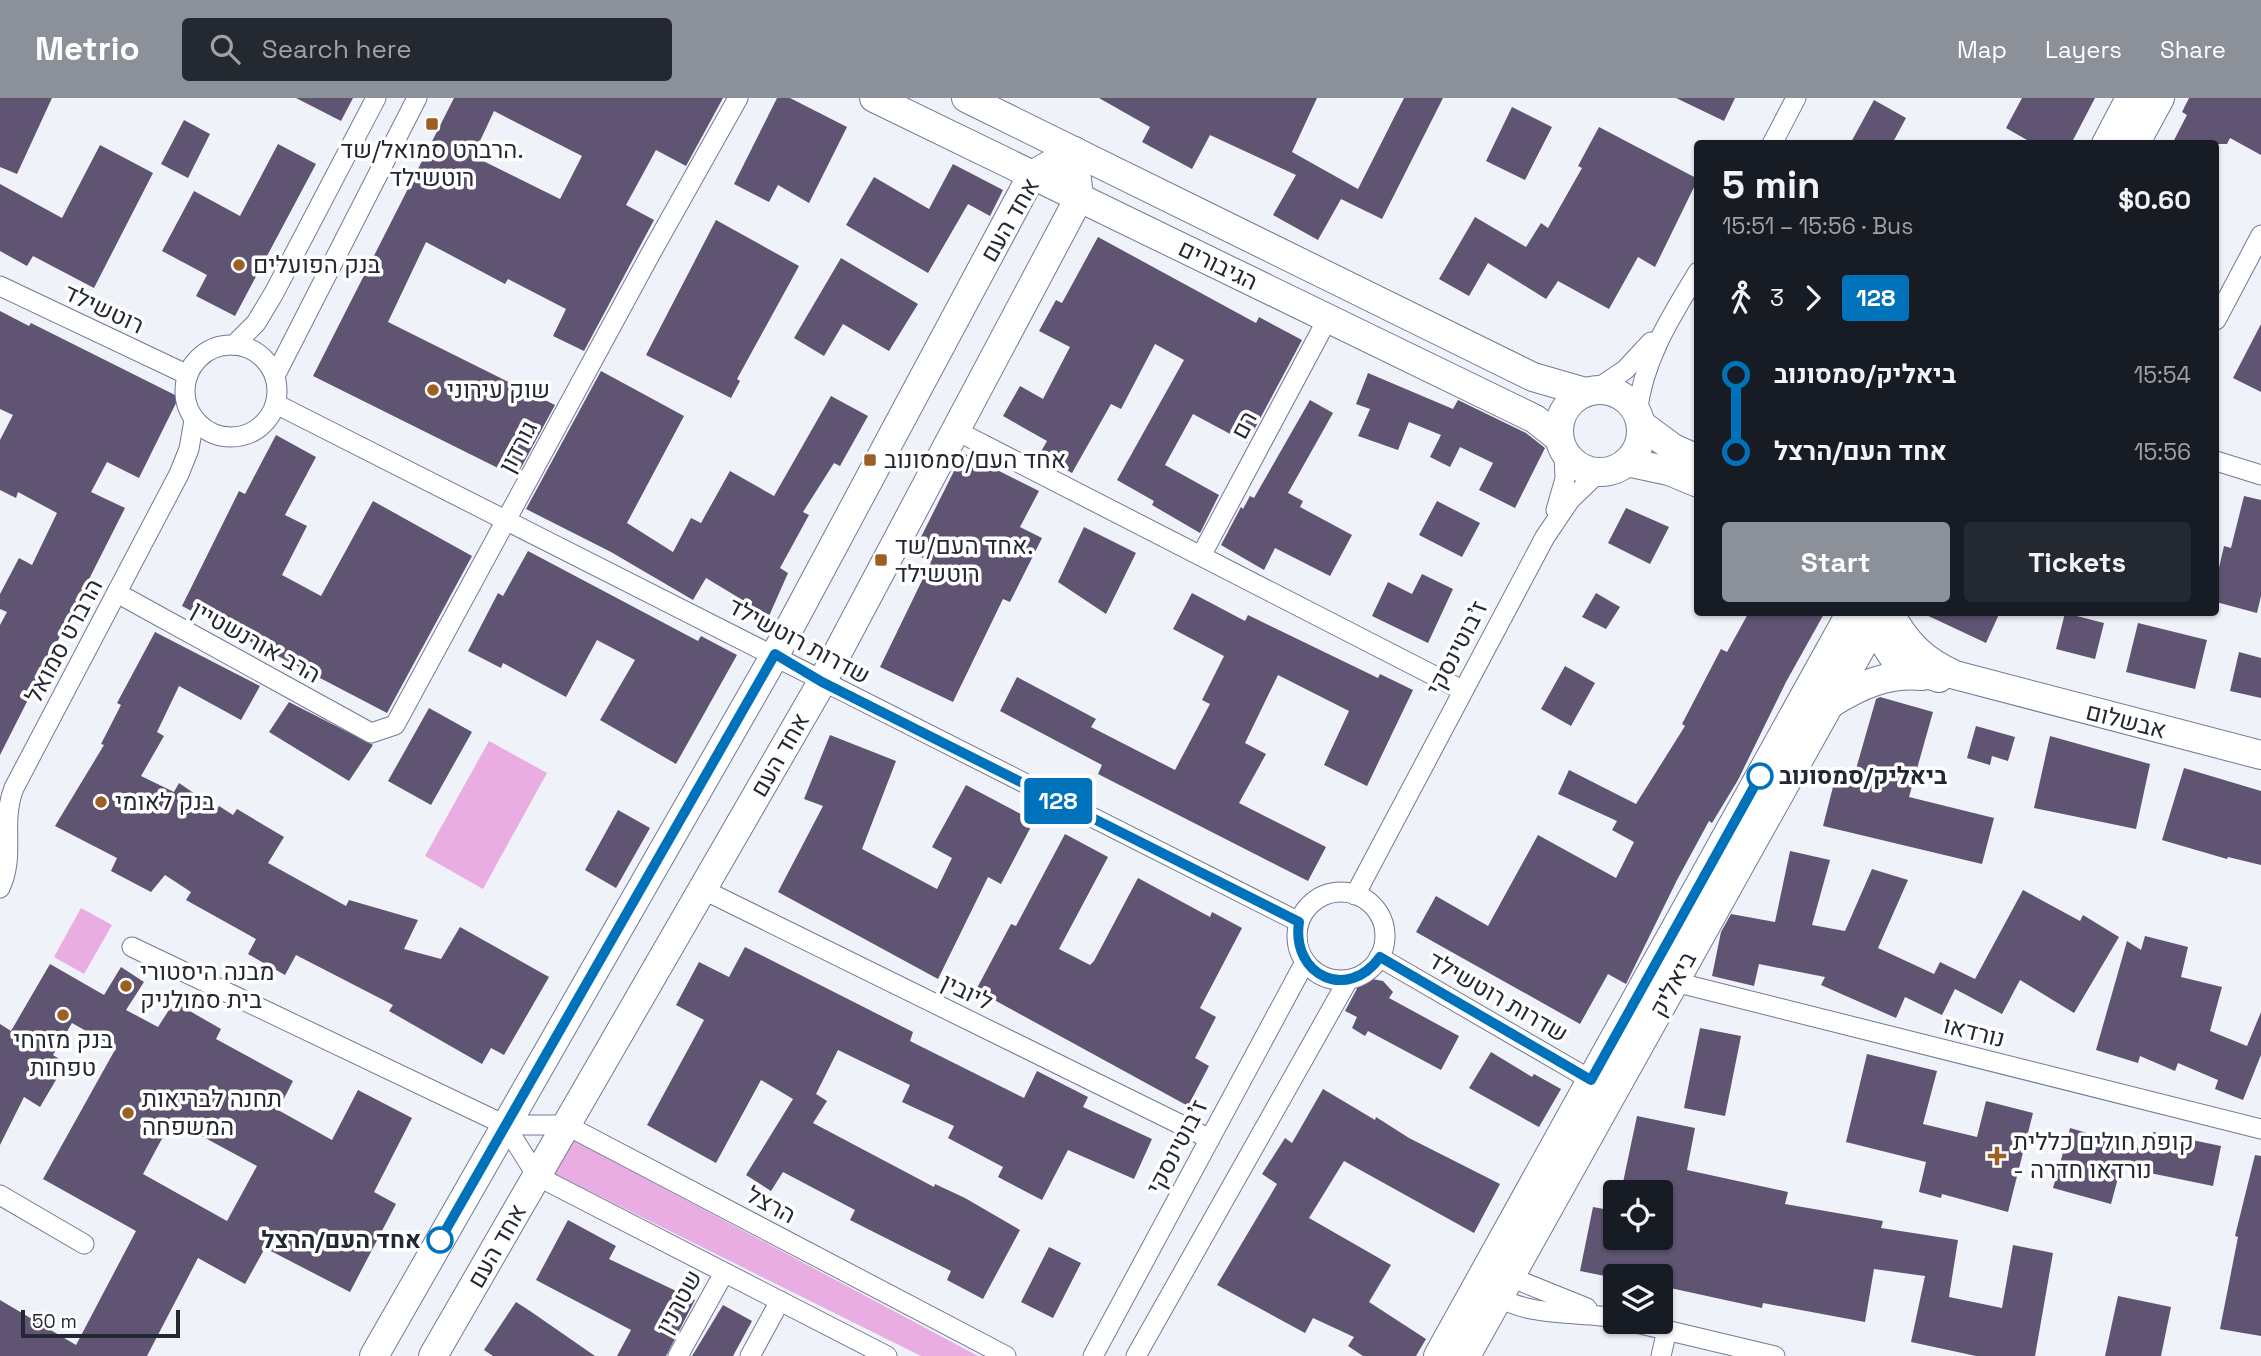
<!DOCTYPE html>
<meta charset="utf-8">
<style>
:root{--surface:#171b24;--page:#242831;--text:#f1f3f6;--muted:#9ea1a6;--accent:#8c9099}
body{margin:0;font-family:"Space Grotesk",Heebo,sans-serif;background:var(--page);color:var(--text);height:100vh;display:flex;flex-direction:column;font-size:26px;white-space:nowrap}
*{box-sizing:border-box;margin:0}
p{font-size:23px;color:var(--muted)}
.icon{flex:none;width:38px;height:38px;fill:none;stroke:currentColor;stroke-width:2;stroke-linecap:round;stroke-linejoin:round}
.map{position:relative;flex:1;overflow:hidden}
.sheet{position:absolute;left:1694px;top:42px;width:525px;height:476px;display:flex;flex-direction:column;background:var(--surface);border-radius:7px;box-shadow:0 2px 5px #0004}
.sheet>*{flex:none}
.badge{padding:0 14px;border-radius:5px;font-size:24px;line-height:46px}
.tools{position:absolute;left:1603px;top:1082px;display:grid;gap:14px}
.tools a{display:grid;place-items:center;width:70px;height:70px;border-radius:7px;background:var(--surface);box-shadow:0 2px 5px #0004;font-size:35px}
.scale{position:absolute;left:21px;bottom:18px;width:159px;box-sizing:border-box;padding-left:7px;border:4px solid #242835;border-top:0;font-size:19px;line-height:24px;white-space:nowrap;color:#242835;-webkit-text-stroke:5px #fff;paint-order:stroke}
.map>.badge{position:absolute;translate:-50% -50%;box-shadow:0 0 0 4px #fff}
.legs{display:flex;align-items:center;gap:10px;height:77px;padding:0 28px;font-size:23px}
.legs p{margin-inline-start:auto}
.head{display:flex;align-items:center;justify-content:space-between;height:119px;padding:0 28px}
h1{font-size:38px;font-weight:600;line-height:52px}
.button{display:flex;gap:14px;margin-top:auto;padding:14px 28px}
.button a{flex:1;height:80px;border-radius:7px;background:var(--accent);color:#fff;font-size:28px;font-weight:600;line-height:80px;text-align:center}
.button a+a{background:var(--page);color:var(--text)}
ul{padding:0 28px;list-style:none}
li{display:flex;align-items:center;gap:24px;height:77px;font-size:26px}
li i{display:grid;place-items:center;width:10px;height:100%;margin:0 9px;background:currentColor}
li i::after{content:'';width:18px;height:18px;margin:-9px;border:5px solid;border-radius:50%;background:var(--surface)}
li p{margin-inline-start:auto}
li:first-child i{background:linear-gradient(#0000 50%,currentColor 0)}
li:last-child i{background:linear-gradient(currentColor 50%,#0000 0)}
header{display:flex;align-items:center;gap:42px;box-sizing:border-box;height:98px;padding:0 35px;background:var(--accent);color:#fff}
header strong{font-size:33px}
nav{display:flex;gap:38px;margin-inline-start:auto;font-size:24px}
.search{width:490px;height:63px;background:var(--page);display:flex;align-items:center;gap:18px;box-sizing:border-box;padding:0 24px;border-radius:7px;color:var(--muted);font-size:26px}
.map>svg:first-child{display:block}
.green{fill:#e9ade1}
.building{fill:#5f5472;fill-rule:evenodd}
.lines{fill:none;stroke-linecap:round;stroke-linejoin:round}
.street-casing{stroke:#707a99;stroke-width:21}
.secondary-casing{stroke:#707a99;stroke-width:30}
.street{stroke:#fff;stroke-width:19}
.secondary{stroke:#fff;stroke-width:28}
.line-1-casing{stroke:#fff;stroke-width:16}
.line-1{stroke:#0072bc;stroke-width:10}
.poi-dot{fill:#9d6024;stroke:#fff;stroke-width:2.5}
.stop-1-dot{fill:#fff;stroke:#0072bc;stroke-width:3.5}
.labels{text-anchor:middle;stroke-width:7;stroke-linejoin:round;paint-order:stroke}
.poi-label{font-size:24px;fill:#242835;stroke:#fff;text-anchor:start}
.street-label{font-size:24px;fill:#242835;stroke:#fff}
.stop-label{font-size:24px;font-weight:bold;fill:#242835;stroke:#fff;text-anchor:start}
</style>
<header>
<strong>Metrio</strong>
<div class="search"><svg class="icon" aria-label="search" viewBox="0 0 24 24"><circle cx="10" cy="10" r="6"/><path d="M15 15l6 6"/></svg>Search here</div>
<nav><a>Map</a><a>Layers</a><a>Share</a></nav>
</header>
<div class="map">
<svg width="2261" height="1258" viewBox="0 0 2261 1258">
<rect width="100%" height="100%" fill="#f0f2fa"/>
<!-- green -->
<g class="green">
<polygon points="489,643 547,675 483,791 425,758"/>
<polygon points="81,810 112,827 84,876 54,859"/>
<polygon points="568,1039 978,1258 921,1258 549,1073"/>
</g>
<!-- building -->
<g class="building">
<polygon points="0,0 52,0 17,76 0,69"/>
<polygon points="296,0 353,0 341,23"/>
<path d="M454 0H723L686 68 656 52 626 107 654 122 584 253 553 238 566 211 508 181 505 186 426 144 388 224 555 307 516 379 313 278ZM494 13 582 58 560 101 473 58Z"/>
<polygon points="777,0 790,0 847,29 809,105 778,87 769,104 734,86"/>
<polygon points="1099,0 1317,0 1292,54 1358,91 1404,0 1443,0 1382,121 1341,101 1318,142 1273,117 1296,77 1210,37 1192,71 1142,44 1150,29"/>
<polygon points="1676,0 1735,0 1724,23"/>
<polygon points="2022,0 2095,0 2071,46 2034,46 2006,30"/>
<polygon points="2189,0 2261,0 2261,57 2230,40 2227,46 2172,46 2187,17 2182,14"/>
<polygon points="1874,2 1906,20 1892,46 1850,46"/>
<polygon points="1512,9 1552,29 1525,82 1486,63"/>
<polygon points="184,22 210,36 188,80 161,66"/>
<polygon points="1599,29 1698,81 1655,169 1638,159 1609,211 1558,183 1546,201 1488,165 1469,198 1439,181 1475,119 1526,149 1541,125 1548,130 1582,70 1578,68"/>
<polygon points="278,46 316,66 235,218 196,198 207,177 162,153 194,93 240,118"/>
<polygon points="100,47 153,75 94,190 33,158 27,168 0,153 0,86 62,120"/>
<polygon points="953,66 1003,92 990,118 968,106 928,175 846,127 874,79 929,111"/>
<polygon points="716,122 799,168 737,281 740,283 731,300 646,257"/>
<polygon points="1098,139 1256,225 1259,219 1302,242 1247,345 1193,316 1165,367 1219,397 1200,435 1152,407 1154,403 1117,382 1184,262 1155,246 1121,311 1111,306 1072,375 1039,357 1047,343 1003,318 1020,288 1043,301 1070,249 1039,233 1056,202 1062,205"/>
<polygon points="841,160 918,206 889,253 843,226 824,258 794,240"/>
<polygon points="0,213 29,228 31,225 179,299 139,380 107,364 91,394 125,410 0,657 0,527 7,514 0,511 0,496 19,460 32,467 57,415 18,394 16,400 0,392 0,342 13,317 0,311"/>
<polygon points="2261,226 2261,294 2233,280"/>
<polygon points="601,273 684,318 627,425 673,454 691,420 701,425 730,373 774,398 831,298 868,318 840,368 834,365 803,414 809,417 780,470 788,475 769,518 706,480 693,502 611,454 526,411"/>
<polygon points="1368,275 1453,311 1458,302 1526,335 1545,350 1515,410 1479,392 1493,365 1460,349 1450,369 1430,359 1441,337 1409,324 1398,352 1358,338 1370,311 1356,306"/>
<polygon points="1310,302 1333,315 1288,395 1303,403 1300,409 1352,437 1330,478 1275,450 1264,472 1221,447 1241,409 1243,411 1250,398 1254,400"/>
<polygon points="276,337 316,359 285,417 307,428 282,477 321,498 373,403 472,458 387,615 182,508 239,393 245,396"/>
<polygon points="963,355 1039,393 1020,429 1042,440 1010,504 1003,501 953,604 880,569 931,464 913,455"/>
<polygon points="2244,398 2261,402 2261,498 2257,515 2216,504 2216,483 2224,448 2231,450"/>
<polygon points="1437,403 1480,425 1462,459 1419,437"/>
<polygon points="1626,410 1669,429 1650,466 1608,445"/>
<polygon points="1084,429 1136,455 1106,516 1058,484"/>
<polygon points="528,453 698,543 701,538 737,557 676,666 600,622 635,562 597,542 566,599 503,565 501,570 468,553 498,495 503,498"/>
<polygon points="1422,476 1453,491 1428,545 1372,518 1388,484 1412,496"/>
<polygon points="1192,495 1245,523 1248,517 1378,580 1380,576 1413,592 1367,688 1324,667 1349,613 1278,577 1245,645 1266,656 1239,705 1326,749 1308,783 1098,676 1102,667 1000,613 1017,579 1096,621 1091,629 1175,672 1210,606 1202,602 1224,558 1173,531"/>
<polygon points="1596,495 1620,509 1606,531 1582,519"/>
<polygon points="1749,514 1825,514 1786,584 1738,682 1712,725 1709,723 1677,782 1626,886 1608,876 1580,926 1416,834 1436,798 1488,828 1538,737 1616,780 1634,744 1612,732 1617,723 1558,696 1569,672 1636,706 1685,628 1682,626 1721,551 1727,554"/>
<polygon points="1920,514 2000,514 1986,545"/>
<polygon points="2065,515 2104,525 2095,561 2056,551"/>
<polygon points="2138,525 2207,542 2195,591 2126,574"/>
<polygon points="155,534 260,588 241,622 179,588 157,634 164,638 141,678 174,694 179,685 217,711 219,708 233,717 237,711 284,739 268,765 346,808 349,802 418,822 404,851 441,861 460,829 549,879 504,957 491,950 482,966 389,913 393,907 296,857 285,877 248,856 256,841 186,802 191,794 165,777 151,794 111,773 117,760 55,728 104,647 101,646 121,607 117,605"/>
<polygon points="2239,554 2261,560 2261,600 2230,593"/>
<polygon points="1565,568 1595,585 1571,628 1541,611"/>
<polygon points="1880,599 1933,614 1909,699 1994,720 1982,766 1823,728 1835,681 1852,685 1876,601"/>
<polygon points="289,604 373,647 349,683 269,634"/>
<polygon points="429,610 472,634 431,707 388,683"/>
<polygon points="1976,628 2015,639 2008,663 1992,658 1990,667 1967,660"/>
<polygon points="830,637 896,663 862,751 937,791 952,760 932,749 966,687 1034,723 1001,786 988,779 938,881 778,794 823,708 804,701"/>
<polygon points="2050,638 2150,666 2136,731 2034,710"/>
<polygon points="2184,670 2261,693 2261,767 2228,759 2227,761 2162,742"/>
<polygon points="618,712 650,730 616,790 585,772"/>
<polygon points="1065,736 1108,759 1059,851 1090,867 1094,863 1138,780 1210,819 1212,814 1242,830 1200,910 1216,919 1195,960 1209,968 1188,1008 976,892 1011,826 1016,828"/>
<polygon points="1790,753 1830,762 1812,827 1845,833 1872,771 1908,782 1878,850 1934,876 1940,864 1975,881 2023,792 2080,823 2083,817 2119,839 2074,915 2020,882 2002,916 1955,891 1942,917 1905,899 1896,920 1821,887 1825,879 1759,866 1754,888 1712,878 1721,834 1731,816 1775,824"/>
<polygon points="2145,838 2188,849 2181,879 2222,889 2210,933 2247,948 2261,914 2261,957 2243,1002 2215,991 2218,982 2178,965 2175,973 2140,958 2138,965 2096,952 2127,843 2141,852"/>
<polygon points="745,849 913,934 910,943 1024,1000 1037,973 1088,999 1083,1009 1152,1041 1134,1081 1068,1052 1042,1102 998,1079 1003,1069 948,1040 954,1028 902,1004 910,987 838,952 816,996 827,1003 813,1025 934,1089 935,1086 965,1100 1020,1132 983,1201 947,1182 951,1173 850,1122 855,1112 783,1074 771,1093 746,1077 793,1001 761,982 716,1065 647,1027 704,922 676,907 699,864 729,879"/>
<path d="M50 866 104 897 121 869 144 884 126 912 158 929 174 904 221 931 216 941 293 983 278 1012 332 1042 358 992 412 1020 374 1094 396 1106 350 1194 265 1150 245 1186 198 1160 147 1258H0V1202L76 1247 136 1133 43 1081 116 950 72 925 53 957 66 965 40 1009 24 999 0 1047V926L11 933ZM172 1022 257 1068 227 1123 143 1076Z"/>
<polygon points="1367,880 1383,883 1393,894 1389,900 1459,938 1441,972 1368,933 1365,938 1352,930 1357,919 1345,913 1360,885"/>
<polygon points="1700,930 1741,938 1725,1018 1684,1010"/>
<polygon points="1491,954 1532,979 1534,976 1561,991 1539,1029 1469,990"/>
<polygon points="1867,956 1937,973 1923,1026 1977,1039 1986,1003 2033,1015 2008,1114 1942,1096 1941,1100 1919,1094 1926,1064 1846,1044"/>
<polygon points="1323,991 1375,1022 1376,1019 1409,1040 1500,1086 1474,1135 1344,1063 1309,1120 1391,1167 1369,1204 1426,1241 1416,1258 1363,1258 1348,1248 1354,1239 1313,1220 1305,1235 1217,1187 1277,1086 1262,1076 1285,1040 1292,1045"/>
<polygon points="1637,1018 1695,1030 1687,1072 1788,1094 1785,1106 1883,1123 1881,1130 1958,1142 1949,1199 2002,1210 2013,1147 2053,1155 2035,1258 1976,1258 1911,1244 1925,1178 1874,1171 1865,1224 1763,1205 1762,1210 1661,1188 1661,1178 1615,1180 1580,1173 1593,1109 1615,1113 1615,1139 1661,1139 1661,1094 1621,1094"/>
<polygon points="2070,1030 2149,1053 2153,1034 2221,1048 2213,1088 2121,1069 2111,1106 2053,1090"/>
<polygon points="2255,1057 2261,1058 2261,1238 2220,1231 2238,1139 2235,1138"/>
<polygon points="568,1122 616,1148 609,1161 695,1202 666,1258 617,1258 631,1232 536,1182"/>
<polygon points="1049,1149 1081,1165 1053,1220 1021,1204"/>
<polygon points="2118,1198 2171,1209 2161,1258 2105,1258"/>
<polygon points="516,1204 530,1213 595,1258 493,1258 484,1252"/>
<polygon points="723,1207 752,1223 733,1258 692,1258"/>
</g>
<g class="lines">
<!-- street casing -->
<g class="street-casing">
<g id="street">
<polyline points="1772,46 1796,0"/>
<polyline points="0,188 188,277"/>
<polyline points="2216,222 2261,137"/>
<circle cx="231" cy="293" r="46"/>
<polyline points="234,247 256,225 274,195 376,0"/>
<polyline points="275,278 417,0"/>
<polyline points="1595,292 1625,272 1651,244"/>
<polyline points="276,306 1299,824"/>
<path d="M1637 316C1643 262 1670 220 1698 174"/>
<polyline points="955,332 1462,592"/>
<polyline points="2216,363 2261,377"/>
<polyline points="1556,412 1565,381 1564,353"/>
<polyline points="1202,456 1328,220"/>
<polyline points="117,495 371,635 395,627 651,155 738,0"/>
<path d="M0 790C16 756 0 726 14 690L179 376 189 351 194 322"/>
<polyline points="704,792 1210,1041"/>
<circle cx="1341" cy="838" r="44"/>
<polyline points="1355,797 1545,439 1570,402 1599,374"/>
<polyline points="132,849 505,1027 566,1027 1006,1258"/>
<polyline points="1379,859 1591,982"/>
<polyline points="1675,884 2261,1031"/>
<polyline points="505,1027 537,1078 887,1258"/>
<polyline points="0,1097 84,1146"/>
<polyline points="1497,1178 1510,1179 1587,1210"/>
<path d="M1491 1190C1511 1220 1582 1213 1615 1220"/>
<polyline points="1628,1223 1775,1258"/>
<polyline points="678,1258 724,1175"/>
<polyline points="750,1258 780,1203"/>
<polyline points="1093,1258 1305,864"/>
<polyline points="1136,1258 1348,882"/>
<polyline points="1661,1258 1667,1232"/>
</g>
</g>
<!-- secondary casing -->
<g class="secondary-casing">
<g id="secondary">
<polyline points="874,0 1535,321 1559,340"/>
<polyline points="966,0 1533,279 1585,294"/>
<polyline points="2106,46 2130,0"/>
<polyline points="2135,46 2160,0"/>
<circle cx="1600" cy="333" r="41"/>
<polyline points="1642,327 1673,350 1698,361"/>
<polyline points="1627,364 1669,373 1698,385"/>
<path d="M1889 514C1906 545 1922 562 1955 577L2261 657"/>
<polyline points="1866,517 1898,566 1939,580"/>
<path d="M1830 606C1860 587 1887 575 1922 578"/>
<polyline points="374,1258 775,557 1032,77 1074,53"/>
<polyline points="433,1258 822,584 1079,100 1074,53"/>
<polyline points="1438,1258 1851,514"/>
<polyline points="1466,1258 1881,514"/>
</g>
</g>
<!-- street -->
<use href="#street" class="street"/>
<!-- secondary -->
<use href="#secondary" class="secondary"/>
</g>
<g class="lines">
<!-- line-1 casing -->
<g class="line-1-casing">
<path id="line-1" d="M440 1142 775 556 822 584 1299 824C1291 878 1348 904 1380 859L1591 982 1760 678"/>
</g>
<!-- line-1 -->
<use href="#line-1" class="line-1"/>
</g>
<!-- markers -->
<g class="poi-dot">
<rect x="425" y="19" width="14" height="14" rx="3.5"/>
<circle cx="239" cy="167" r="7"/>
<circle cx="433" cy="292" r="7"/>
<rect x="863" y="355" width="14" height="14" rx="3.5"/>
<rect x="874" y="455" width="14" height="14" rx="3.5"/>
<circle cx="101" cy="704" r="7"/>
<circle cx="126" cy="888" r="7"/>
<circle cx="63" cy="917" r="7"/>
<circle cx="128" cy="1015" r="7"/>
<path d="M1993.5 1047.5h7v7h7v7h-7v7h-7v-7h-7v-7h7z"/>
</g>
<g class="stop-1-dot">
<circle cx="1760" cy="678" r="12"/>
<circle cx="440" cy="1142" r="12"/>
</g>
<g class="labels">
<!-- poi labels -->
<g class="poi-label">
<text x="432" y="60" text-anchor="middle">הרברט סמואל/שד.<tspan x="432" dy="28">רוטשילד</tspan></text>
<text x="253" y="175">בנק הפועלים</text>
<text x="447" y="300">שוק עירוני</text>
<text x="884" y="370">אחד העם/סמסונוב</text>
<text x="895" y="456">אחד העם/שד.<tspan x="895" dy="28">רוטשילד</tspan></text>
<text x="115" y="712">בנק לאומי</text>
<text x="140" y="882">מבנה היסטורי<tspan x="140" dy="28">בית סמולניק</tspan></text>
<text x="63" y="950" text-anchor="middle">בנק מזרחי<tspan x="63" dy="28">טפחות</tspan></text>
<text x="142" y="1009">תחנה לבריאות<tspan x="142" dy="28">המשפחה</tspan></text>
<text x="2013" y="1052">קופת חולים כללית<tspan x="2013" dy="28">- נורדאו חדרה</tspan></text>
</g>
<!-- street labels -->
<g class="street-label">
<text transform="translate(1010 122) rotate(-60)" y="8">אחד העם</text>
<text transform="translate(1218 167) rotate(26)" y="8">הגיבורים</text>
<text transform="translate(104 211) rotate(25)" y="8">רוטשילד</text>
<text transform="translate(1244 327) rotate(-62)" y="8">רם</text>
<text transform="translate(518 349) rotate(-62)" y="8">גורדון</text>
<text transform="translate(64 543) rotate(-62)" y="8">הרברט סמואל</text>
<text transform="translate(799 543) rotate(28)" y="8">שדרות רוטשילד</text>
<text transform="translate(256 544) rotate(29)" y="8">הרב אורנשטיין</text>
<text transform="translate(1457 550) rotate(-62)" y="8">ז'בוטינסקי</text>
<text transform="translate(2126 623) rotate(14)" y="8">אבשלום</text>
<text transform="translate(780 657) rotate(-60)" y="8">אחד העם</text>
<text transform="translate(1673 886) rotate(-61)" y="8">ביאליק</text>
<text transform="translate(967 894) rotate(26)" y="8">ליובין</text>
<text transform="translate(1498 899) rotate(30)" y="8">שדרות רוטשילד</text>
<text transform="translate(1974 934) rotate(14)" y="8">נורדאו</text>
<text transform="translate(1177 1049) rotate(-62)" y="8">ז'בוטינסקי</text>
<text transform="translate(771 1107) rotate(28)" y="8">הרצל</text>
<text transform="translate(497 1148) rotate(-60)" y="8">אחד העם</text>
<text transform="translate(679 1204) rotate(-61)" y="8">שטרנין</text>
</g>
<!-- stop labels -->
<g class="stop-label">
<text x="1779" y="686">ביאליק/סמסונוב</text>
<text x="421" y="1150" text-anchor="end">אחד העם/הרצל</text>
</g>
</g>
</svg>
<div class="tools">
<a><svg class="icon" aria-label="locate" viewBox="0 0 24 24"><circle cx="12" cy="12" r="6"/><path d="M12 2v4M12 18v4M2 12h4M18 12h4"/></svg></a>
<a><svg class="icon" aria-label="layers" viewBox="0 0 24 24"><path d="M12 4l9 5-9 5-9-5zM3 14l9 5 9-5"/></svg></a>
</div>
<div class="scale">50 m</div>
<b class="badge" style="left:1058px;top:703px;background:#0072bc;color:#fff">128</b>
<section class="sheet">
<div class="head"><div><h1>5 min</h1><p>15:51 – 15:56 · Bus</p></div><b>$0.60</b></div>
<div class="legs"><svg class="icon" aria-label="walk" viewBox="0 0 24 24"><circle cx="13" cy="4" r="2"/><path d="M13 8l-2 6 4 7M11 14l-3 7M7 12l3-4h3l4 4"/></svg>3<svg class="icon" aria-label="forward" viewBox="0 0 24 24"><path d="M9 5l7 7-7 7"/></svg><b class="badge" style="background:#0072bc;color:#fff">128</b></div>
<ul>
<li><i style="color:#0072bc"></i><b>ביאליק/סמסונוב</b><p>15:54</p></li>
<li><i style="color:#0072bc"></i><b>אחד העם/הרצל</b><p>15:56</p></li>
</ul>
<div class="button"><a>Start</a><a>Tickets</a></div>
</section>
</div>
